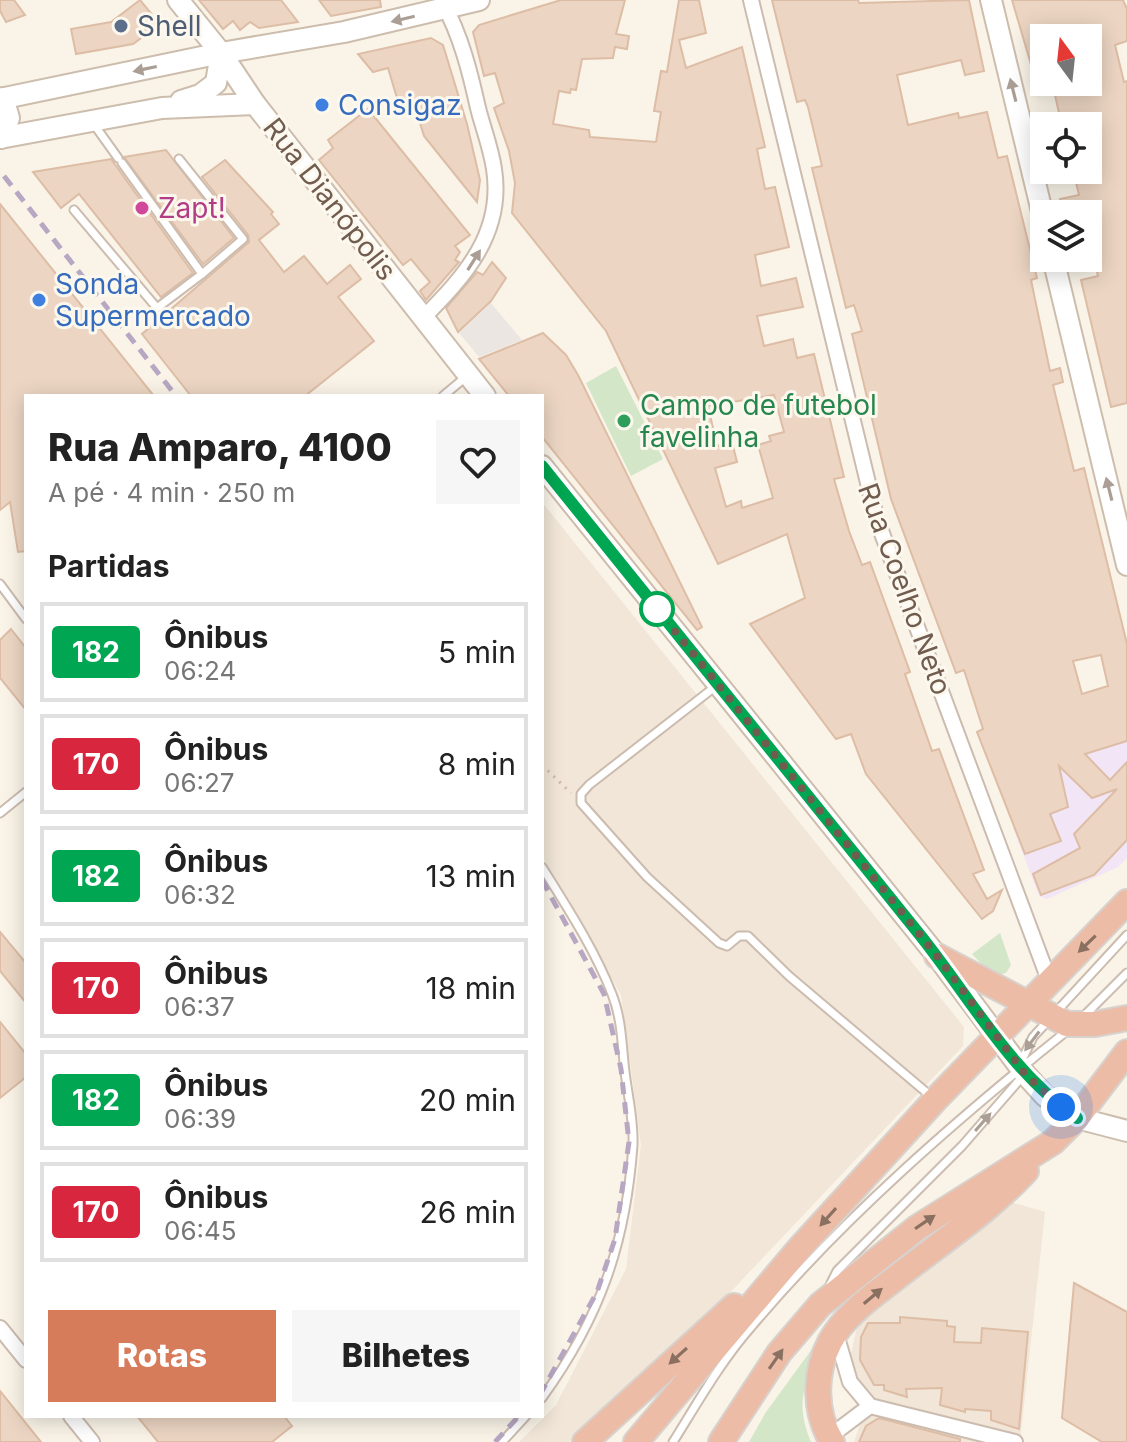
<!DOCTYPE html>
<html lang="pt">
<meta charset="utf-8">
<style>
:root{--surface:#fff;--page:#f6f6f6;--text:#222;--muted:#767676;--line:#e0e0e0;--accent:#d67c5b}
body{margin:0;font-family:Inter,sans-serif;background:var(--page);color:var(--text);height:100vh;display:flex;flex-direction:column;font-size:30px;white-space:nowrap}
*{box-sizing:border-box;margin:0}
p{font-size:26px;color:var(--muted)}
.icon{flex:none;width:44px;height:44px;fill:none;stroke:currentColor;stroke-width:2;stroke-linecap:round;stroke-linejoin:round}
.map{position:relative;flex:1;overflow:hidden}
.drawer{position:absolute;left:24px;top:394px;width:520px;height:1024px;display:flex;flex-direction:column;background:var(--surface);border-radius:0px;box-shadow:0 4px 20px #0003}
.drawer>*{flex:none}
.badge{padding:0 16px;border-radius:6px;font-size:28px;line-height:52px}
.needle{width:52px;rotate:345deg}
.buttons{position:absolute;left:1030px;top:24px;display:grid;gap:16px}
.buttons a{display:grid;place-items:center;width:72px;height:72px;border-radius:0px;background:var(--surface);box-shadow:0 4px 20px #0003;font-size:40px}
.you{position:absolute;width:40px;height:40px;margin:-20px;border:6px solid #fff;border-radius:50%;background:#1a73e8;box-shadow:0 0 0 12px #1a73e833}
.map>.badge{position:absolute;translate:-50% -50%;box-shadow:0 0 0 4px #fff}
h2{padding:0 24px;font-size:30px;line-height:72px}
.round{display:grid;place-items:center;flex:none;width:84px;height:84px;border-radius:0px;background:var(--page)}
.overview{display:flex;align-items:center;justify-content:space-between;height:136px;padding:0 24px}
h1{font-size:38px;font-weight:800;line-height:60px}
.cta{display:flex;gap:16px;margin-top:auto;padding:16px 24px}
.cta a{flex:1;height:92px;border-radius:0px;background:var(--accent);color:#fff;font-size:32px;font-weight:800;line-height:92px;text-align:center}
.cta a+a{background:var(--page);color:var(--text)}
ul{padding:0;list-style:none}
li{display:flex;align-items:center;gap:24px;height:100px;margin:0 16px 12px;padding:0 8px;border:4px solid var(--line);border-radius:0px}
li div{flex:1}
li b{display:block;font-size:30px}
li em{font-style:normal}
li .badge{min-width:88px;font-weight:700;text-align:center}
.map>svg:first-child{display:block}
.residential{fill:#f1e6d7}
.industrial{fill:#ebe6e1}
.education{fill:#f1e5f6}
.green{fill:#d3e6c8}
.building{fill:#ecd5c3;stroke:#ddbda5;stroke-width:2;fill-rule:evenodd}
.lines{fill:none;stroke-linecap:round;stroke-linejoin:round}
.lane-casing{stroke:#cbbcaf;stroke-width:11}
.street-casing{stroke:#cbbcaf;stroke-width:18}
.secondary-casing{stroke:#cdbdad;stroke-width:24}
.highway-casing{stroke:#d7d2ce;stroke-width:28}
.path{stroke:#d1b9a6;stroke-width:3;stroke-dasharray:2 6;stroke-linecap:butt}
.lane{stroke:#fff;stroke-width:7}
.street{stroke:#fff;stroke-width:14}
.secondary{stroke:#fff;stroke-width:20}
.highway{stroke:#edbca6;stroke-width:24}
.rail{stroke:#b7a7c3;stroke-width:5;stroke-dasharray:12 8;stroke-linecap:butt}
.oneway{fill:#aa9e95}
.oneway2{fill:#8a7060}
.line-casing{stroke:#fff;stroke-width:18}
.line{stroke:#00a651;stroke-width:12}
.walk{stroke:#715d4f;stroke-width:8;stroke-dasharray:0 14.4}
.service-dot{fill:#5c6f8a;stroke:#fdf8ee;stroke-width:3}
.shop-dot{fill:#3f7fe0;stroke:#fdf8ee;stroke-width:3}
.hotel-dot{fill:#d1479c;stroke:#fdf8ee;stroke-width:3}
.leisure-dot{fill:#2e9e5b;stroke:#fdf8ee;stroke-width:3}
.stop-dot{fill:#fff;stroke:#00a651;stroke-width:4}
.labels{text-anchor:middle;stroke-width:6;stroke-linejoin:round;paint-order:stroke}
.service-label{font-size:28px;fill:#4e5e75;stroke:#fdf8ee;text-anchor:start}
.shop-label{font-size:28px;fill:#366cbe;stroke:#fdf8ee;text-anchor:start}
.street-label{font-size:28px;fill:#715d4f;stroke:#fdf8ee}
.hotel-label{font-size:28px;fill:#b23c85;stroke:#fdf8ee;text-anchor:start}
.leisure-label{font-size:28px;fill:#27864d;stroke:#fdf8ee;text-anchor:start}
</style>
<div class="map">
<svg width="1127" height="1442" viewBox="0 0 1127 1442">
<rect width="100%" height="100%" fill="#faf4e8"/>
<!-- residential -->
<g class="residential">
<polygon points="542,502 964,1027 963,1046 724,1299 569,1442 519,1442 556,1405 626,1269 641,1145 621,995 542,856"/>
<polygon points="1007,1201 1045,1212 1020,1442 854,1442 868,1401 849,1363 860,1313"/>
</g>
<!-- industrial -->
<polygon class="industrial" points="491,303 522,340 479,357 459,333"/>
<!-- education -->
<polygon class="education" points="1127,741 1127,858 1118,867 1047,899 1039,896 1013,828 1068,807 1057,762"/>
<!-- green -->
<g class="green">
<polygon points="616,366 663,459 631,476 586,383"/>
<polygon points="1000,933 1011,965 1006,973 993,976 972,954"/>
<path d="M812 1349 818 1350C804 1387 795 1404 811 1442H749L766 1412Z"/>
</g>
<!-- building -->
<g class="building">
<polygon points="0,0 14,0 25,15 6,22 0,11"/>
<polygon points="140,0 160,24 133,44 76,54 71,29 111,22"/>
<polygon points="199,0 281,0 298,22 259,28 250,22 240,30 233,21 223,29"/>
<polygon points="319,0 380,0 381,7 331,16"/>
<path d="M561 0H625L616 34 629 36 627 49 615 47 613 58 582 59 576 90 571 89 570 93 559 91 553 124 589 130 590 137 656 142 661 112 654 111 661 71 667 72 679 0H699L706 33 679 40 686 68 742 47 765 147 757 149 765 189 775 187 789 247 755 255 761 286 796 278 803 307 757 316 764 346 793 339 797 358 814 354 844 477 834 479 849 531 862 565 870 562 910 672 905 674 932 751 939 749 984 870 973 874 987 899 1002 890 993 911 982 919 866 774 851 734 836 739 750 624 805 598 787 534 718 564 606 331 512 213 515 183 509 151 494 108 504 103 495 73 484 76 473 32 479 25ZM774 395 784 432 769 436 771 441 758 445 773 498 742 508 741 501 726 507 715 468 737 462 732 442 717 446 708 406Z"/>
<path d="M772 0H858L859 3 969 0 984 71 965 75 961 60 897 75 908 125 958 113 959 118 987 112 998 158 1007 156 1037 278 1031 280 1050 371 1060 368 1063 382 1053 385 1065 434 1074 471 1084 468 1127 644V741L1085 754 1110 780 1127 762V840L1094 875 1041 895 1033 874 1080 848 1074 834 1117 789 1092 798 1059 766 1068 807 1050 814 1061 841 1025 854 977 732 983 729 964 670 956 673 891 499 852 334 862 331 854 305 846 308 812 168 822 166 808 107 805 100 797 102ZM1101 655 1108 686 1082 694 1073 661Z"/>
<polygon points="1012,0 1123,0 1127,9 1127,41 1115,45 1124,82 1127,81 1127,403 1111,407 1081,280 1098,276 1088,234 1088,214 1064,214 1060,199 1079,195 1073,170 1088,170 1088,126 1062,126 1052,82 1088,82 1088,38 1044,38 1044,94 1040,95"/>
<polygon points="431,38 443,45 467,124 480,180 477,202 424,136 415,107 405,110 401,97 397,98 388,68 373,72 358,54"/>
<polygon points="368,109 470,235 455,246 460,252 455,260 459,262 426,300 420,291 430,282 411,259 403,265 319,160 333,148 328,140"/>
<polygon points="166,150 234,238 203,264 124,157"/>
<polygon points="111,159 193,273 161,297 79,194 61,208 33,172"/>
<polygon points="225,160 273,212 271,214 279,224 259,240 284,272 304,256 327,284 350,265 361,279 338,297 374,341 305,396 191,396 142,334 249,242 248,235 202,177"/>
<polygon points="0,204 154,396 26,396 26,551 18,552 10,502 0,510"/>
<polygon points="492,262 506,278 491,301 458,332 446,308 477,272 483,275"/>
<polygon points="543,333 566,355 578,375 702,627 697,630 542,437 542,396 509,396 479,359"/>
<polygon points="11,629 26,648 26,710 0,678 0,640"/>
<polygon points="0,932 26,963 26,1003 0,971"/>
<polygon points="0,1022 26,1054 26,1077 0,1098"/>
<polygon points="1074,1283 1127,1312 1127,1442 1102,1442 1062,1418"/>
<polygon points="900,1317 947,1321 947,1326 955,1327 954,1342 981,1343 982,1328 1028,1332 1019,1429 991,1420 991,1411 965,1409 965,1412 940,1405 942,1388 906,1389 907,1397 884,1390 884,1385 874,1385 860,1360 861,1337 868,1323 900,1323"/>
<polygon points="0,1391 41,1442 0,1442"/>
<polygon points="137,1416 284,1416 292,1426 272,1442 158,1442"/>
<polygon points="879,1418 960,1439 960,1442 859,1442 866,1426"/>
</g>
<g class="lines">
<!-- lane casing -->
<g class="lane-casing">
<g id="lane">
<polyline points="93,123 118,158"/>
<polyline points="179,159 243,239 202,274"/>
<polyline points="74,210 157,308 202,274 122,163"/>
<polyline points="443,396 467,376"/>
<polyline points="0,584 26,619"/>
<polyline points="716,686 589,785 581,794 581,803 647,877 719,943 727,946 739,936 748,936 789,976 933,1098"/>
<polyline points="0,813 26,792"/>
<path d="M542 867C567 907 595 950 612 994 622 1019 622 1047 625 1072 628 1096 634 1121 633 1145 626 1244 600 1318 542 1398"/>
<polyline points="1083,1017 1127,973"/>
<polyline points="1021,1062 1033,1037 1127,935"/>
<polyline points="830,1285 837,1271 962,1146 1022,1077"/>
<polyline points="502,1442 526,1416"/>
<path d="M673 1442C698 1402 721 1361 752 1326 844 1217 957 1119 1068 1030"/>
</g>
</g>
<!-- street casing -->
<g class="street-casing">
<g id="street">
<polyline points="751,0 877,520 1049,980"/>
<path d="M423 318C465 276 504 233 494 169 491 148 483 128 478 108 470 72 461 36 443 3"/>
<polyline points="0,1328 26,1360"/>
<polyline points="836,1334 850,1382 870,1406 1015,1442"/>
<polyline points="71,1416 92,1442"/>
<polyline points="829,1437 870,1406"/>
</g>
</g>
<!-- secondary casing -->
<g class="secondary-casing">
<g id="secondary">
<polyline points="178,0 221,53 255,104 485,396"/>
<polyline points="991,0 1044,220"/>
<polyline points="0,99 221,53 344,32 479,0"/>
<polyline points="181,101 200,95 216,83 221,53"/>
<polyline points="0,138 162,108 255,104"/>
<polyline points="1,138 9,118 3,98"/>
<polyline points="1053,258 1127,565"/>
<polyline points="542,466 937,956 1025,1074 1045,1096 1077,1118 1127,1131"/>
</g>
</g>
<!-- highway casing -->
<g class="highway-casing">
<g id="highway">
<polyline points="937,956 1067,1024 1095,1024 1127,1018"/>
<polyline points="585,1442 734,1306"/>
<polyline points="636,1442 799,1249 935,1100 1127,902"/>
<polyline points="721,1442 779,1353 820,1305 918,1227 1053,1142 1077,1118 1127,1052"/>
<path d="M832 1442C814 1412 814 1373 830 1342 844 1315 874 1295 897 1277 940 1243 988 1212 1026 1171"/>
</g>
</g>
<!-- path -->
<polyline class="path" points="542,765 571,793"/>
<!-- lane -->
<use href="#lane" class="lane"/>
<!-- street -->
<use href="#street" class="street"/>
<!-- secondary -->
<use href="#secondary" class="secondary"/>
<!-- highway -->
<use href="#highway" class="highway"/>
<!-- rail -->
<g class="rail">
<polyline points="4,176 176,396"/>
<polyline points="542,880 604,994 621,1069 629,1142 615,1239 597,1292 542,1391"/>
<polyline points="495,1442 519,1416"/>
</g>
</g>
<!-- one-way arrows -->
<defs><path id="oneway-solid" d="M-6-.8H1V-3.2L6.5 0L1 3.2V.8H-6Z" transform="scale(2)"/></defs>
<g class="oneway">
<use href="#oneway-solid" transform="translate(403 19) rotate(167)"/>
<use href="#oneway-solid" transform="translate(145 69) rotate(168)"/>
<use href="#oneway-solid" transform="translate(1013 90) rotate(-104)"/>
<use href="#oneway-solid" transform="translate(474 260) rotate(-58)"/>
<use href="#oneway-solid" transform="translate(1109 489) rotate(-104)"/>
<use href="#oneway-solid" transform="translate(1032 1041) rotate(127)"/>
<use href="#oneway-solid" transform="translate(983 1122) rotate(-49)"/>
</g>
<g class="oneway2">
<use href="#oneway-solid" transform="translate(1087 944) rotate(136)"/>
<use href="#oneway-solid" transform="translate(828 1217) rotate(132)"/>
<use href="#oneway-solid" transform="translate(925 1222) rotate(-34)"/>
<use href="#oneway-solid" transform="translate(873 1296) rotate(-40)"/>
<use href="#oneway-solid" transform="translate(678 1356) rotate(138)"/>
<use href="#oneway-solid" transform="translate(776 1359) rotate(-55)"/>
</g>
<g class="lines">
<!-- line casing -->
<g class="line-casing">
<path id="line" d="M542 466C667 621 791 776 916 930 969 995 1008 1070 1077 1118"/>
</g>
<!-- line -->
<use href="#line" class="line"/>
<!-- walk -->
<polyline class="walk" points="657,609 937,956 1025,1074 1061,1107"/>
</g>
<!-- markers -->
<circle class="service-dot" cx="121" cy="26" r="8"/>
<g class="shop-dot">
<circle cx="322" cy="105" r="8"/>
<circle cx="39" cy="300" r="8"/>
</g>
<circle class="hotel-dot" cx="142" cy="208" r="8"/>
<circle class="leisure-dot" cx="624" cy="421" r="8"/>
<circle class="stop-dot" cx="657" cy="609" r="16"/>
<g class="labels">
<!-- service labels -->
<g class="service-label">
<text x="137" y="36">Shell</text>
</g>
<!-- shop labels -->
<g class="shop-label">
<text x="338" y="115">Consigaz</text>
<text x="55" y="294">Sonda<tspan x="55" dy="32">Supermercado</tspan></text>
</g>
<!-- street labels -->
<g class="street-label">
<text transform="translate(330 199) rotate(52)" y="10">Rua Dianópolis</text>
<text transform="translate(905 589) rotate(70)" y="10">Rua Coelho Neto</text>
</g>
<!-- hotel labels -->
<g class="hotel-label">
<text x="158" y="218">Zapt!</text>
</g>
<!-- leisure labels -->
<g class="leisure-label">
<text x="640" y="415">Campo de futebol<tspan x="640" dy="32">favelinha</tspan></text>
</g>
</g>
</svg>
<div class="buttons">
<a><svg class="needle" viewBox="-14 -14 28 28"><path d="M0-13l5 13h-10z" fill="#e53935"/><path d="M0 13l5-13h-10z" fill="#767676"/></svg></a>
<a><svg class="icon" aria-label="locate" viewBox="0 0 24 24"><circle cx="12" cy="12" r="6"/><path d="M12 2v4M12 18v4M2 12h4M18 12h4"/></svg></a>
<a><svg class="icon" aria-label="layers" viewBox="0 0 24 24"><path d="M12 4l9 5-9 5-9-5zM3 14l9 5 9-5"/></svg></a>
</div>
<div class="you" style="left:1061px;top:1107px"></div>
<section class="drawer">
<div class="overview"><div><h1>Rua Amparo, 4100</h1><p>A pé · 4 min · 250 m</p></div><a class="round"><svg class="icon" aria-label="heart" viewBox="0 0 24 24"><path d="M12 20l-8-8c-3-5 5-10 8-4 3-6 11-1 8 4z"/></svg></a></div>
<h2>Partidas</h2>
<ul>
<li><span class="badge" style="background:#00a651;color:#fff">182</span><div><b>Ônibus</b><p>06:24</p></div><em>5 min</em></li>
<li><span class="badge" style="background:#d7263d;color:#fff">170</span><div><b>Ônibus</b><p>06:27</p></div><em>8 min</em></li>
<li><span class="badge" style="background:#00a651;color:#fff">182</span><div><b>Ônibus</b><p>06:32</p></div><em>13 min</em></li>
<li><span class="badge" style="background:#d7263d;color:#fff">170</span><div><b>Ônibus</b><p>06:37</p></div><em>18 min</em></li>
<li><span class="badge" style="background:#00a651;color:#fff">182</span><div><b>Ônibus</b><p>06:39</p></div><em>20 min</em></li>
<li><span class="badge" style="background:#d7263d;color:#fff">170</span><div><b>Ônibus</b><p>06:45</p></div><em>26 min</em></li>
</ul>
<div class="cta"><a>Rotas</a><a>Bilhetes</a></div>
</section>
</div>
